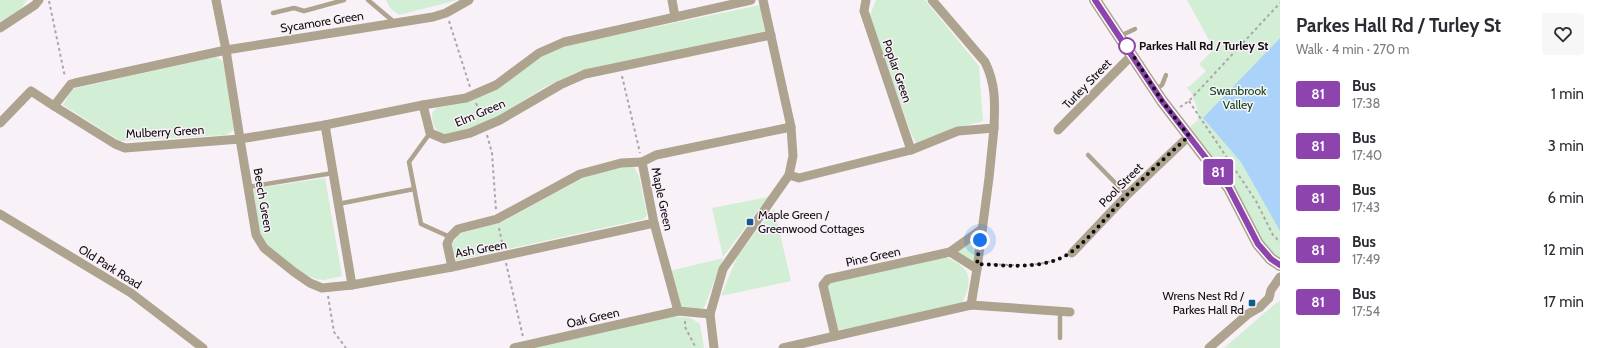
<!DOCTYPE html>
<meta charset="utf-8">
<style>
:root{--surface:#fff;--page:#f7f7f7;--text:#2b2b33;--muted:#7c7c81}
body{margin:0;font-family:Cabin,sans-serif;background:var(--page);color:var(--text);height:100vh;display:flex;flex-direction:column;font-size:15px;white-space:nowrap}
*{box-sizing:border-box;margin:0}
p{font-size:13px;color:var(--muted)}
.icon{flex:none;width:22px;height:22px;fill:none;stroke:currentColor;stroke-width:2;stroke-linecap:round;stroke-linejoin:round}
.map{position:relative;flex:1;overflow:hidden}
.details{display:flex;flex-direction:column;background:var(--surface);width:320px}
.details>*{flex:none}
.badge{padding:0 8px;border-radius:3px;font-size:14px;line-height:26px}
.you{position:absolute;width:20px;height:20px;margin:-10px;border:3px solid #fff;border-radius:50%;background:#1a73e8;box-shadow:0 0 0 6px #1a73e833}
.map>.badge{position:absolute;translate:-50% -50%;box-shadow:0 0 0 2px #fff}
.round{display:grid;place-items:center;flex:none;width:42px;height:42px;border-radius:4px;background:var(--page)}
.headline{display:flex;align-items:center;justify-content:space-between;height:68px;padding:0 16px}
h1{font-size:19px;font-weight:700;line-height:30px}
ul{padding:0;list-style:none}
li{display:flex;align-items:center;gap:12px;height:52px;padding:0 16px}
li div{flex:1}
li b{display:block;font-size:15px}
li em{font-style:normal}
li .badge{min-width:44px;font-weight:700;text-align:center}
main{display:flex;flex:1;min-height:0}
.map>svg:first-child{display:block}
.green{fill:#d2eed4}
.water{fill:#abd3f9}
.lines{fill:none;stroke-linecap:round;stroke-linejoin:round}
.path{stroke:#aca6ab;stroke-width:2;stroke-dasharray:3 3;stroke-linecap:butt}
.service{stroke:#aea38f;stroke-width:4.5}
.minor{stroke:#aea38f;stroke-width:9}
.tertiary{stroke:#aea38f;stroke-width:12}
.line-casing{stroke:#fff;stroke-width:9}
.line{stroke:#8e44ad;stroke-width:6}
.walk{stroke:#100d0f;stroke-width:4;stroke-dasharray:0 7.2}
.stop-dot{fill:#fff;stroke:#8e44ad;stroke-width:2}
.poi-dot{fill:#0f5c8f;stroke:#f9f1f8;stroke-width:1.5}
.labels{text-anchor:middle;stroke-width:3;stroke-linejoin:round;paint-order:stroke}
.street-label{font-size:12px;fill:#100d0f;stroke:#f9f1f8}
.stop-label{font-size:12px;font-weight:bold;fill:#100d0f;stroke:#f9f1f8;text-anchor:start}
.park-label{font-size:12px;fill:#054616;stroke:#f9f1f8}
.poi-label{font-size:12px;fill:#100d0f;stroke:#f9f1f8;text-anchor:start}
</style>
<main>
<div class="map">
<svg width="1280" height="348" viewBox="0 0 1280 348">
<rect width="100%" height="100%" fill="#f9f1f8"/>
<!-- green -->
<g class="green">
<polygon points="0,0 27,0 20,10 0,22"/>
<polygon points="386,0 458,0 399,15 390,8"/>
<polygon points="876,0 925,0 979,66 983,121 960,127 916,143 911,133 869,18"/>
<polygon points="1187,0 1280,0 1280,260 1269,252 1211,155 1190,127 1198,120 1197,108 1191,92 1186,87 1189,87 1206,71 1199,64 1214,49"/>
<path d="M760 5 765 31 575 73 543 88 485 125 444 135C434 130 432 124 432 113L436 108 469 102 498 86 534 60 564 46Z"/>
<polygon points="216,57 223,61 234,130 226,135 120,141 63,105 72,89"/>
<polygon points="618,167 634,167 639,176 647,215 644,219 454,261 450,247 459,234 502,222 581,179"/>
<path d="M325 178 342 276C336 277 330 279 324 280 304 280 276 252 261 241L253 189Z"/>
<polygon points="768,197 723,257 712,208"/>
<polygon points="774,208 791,281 721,296 737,257"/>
<polygon points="978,238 973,264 958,252"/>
<path d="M946 257C970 268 975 279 961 304L839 330 835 325 827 288 829 282Z"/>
<polygon points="723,258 704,308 693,310 678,307 670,271"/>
<polygon points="1280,301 1280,348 1224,348 1275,304"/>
<polygon points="672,316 691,318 700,324 704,348 527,348"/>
</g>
<!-- water -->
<polygon class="water" points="1280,38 1280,231 1241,162 1203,118"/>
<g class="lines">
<!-- path -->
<g class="path">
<polyline points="49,1 65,77"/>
<polyline points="449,21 470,87"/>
<polyline points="622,76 640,153"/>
<polyline points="1189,101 1256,201 1273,235 1280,242"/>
<polyline points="476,103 482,119"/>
<polyline points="1180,107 1189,101 1280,3"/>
<polyline points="487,135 492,153 496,210"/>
<polyline points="499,228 503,247"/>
<polyline points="506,263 523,337"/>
<path d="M987 264C1014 265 1040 268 1065 256"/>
<polyline points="328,296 334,332 346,348"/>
<polyline points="685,321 685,327 696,348"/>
</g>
<!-- service -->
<g class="service">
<polyline points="368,0 394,22"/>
<polyline points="273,13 294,8 304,11 344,0"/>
<polyline points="1120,36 1135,29"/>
<polyline points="1155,90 1162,85 1166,75"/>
<polyline points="430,133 409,162 421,224 450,237"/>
<polyline points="1088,155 1127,195"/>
<polyline points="248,187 333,173"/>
<polyline points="338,204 414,189"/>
<polyline points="1060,338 1060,312"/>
</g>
<!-- minor -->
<g class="minor">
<polyline points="216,0 226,50 433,17 446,13 469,0"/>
<polyline points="672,0 675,17"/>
<polyline points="751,0 564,42 539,53 496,85 466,98 423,105 430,133 444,139 470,133 500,120 560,85 585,74 771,35"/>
<polyline points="866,0 864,11 911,150"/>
<polyline points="0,28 35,5 39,0"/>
<polygon points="226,50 240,139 125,148 115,144 54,106 71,84 75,83"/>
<polyline points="423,105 325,125 240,139 256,235 264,248 294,272 310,283 322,288 352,285 452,267"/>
<polyline points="0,123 31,91 54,106"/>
<polyline points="325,125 352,285"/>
<polyline points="1058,130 1132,55"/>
<polyline points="642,162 621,163 580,174 497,219 458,229 450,237 447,244 452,267 654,223"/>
<path d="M789 175 799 178 911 150 958 131 994 128C995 104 996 84 985 62L932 0"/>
<polyline points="0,214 131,293 203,348"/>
<polyline points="950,252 982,229"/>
<polyline points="1072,253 1127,195 1189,136"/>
<polyline points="977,269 989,178 994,128"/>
<polyline points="710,314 678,311 654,223 642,162 656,155 791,127"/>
<polyline points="835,336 823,285 828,279 950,252 977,269 971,305"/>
<polyline points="514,348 678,311"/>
<polyline points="714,348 710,314 723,269 789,175 793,156 791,127 763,0"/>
<polyline points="783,348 971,305 1070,312"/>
<polyline points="1209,348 1248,314 1260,307 1269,298 1271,290 1280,277"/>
</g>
<!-- tertiary -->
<polyline class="tertiary" points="1095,0 1162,101 1229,188 1258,244 1271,259 1280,265"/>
</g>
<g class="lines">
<!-- line casing -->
<g class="line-casing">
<polyline id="line" points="1095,0 1162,101 1229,188 1258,244 1271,259 1280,265"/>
</g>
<!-- line -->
<use href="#line" class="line"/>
<!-- walk -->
<path class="walk" d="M980 240 977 264C1004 265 1030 269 1056 260 1081 252 1108 214 1127 195 1147 174 1168 155 1189 136L1162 101 1127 46"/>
</g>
<!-- markers -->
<circle class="stop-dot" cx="1127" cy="46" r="8"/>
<g class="poi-dot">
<rect x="746" y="218" width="8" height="8" rx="2"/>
<rect x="1248" y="299" width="8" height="8" rx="2"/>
</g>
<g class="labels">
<!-- street labels -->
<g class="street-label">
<text transform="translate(322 22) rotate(-9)" y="4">Sycamore Green</text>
<text transform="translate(897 71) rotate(71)" y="4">Poplar Green</text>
<text transform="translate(1087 84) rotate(-46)" y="4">Turley Street</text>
<text transform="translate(480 113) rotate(-23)" y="4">Elm Green</text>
<text transform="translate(165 132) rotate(-3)" y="4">Mulberry Green</text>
<text transform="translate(1121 185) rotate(-45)" y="4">Pool Street</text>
<text transform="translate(662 199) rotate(78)" y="4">Maple Green</text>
<text transform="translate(263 200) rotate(80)" y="4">Beech Green</text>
<text transform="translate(481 249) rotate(-10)" y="4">Ash Green</text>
<text transform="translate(873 257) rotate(-12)" y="4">Pine Green</text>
<text transform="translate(110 267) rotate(32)" y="4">Old Park Road</text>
<text transform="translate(593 318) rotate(-13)" y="4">Oak Green</text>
</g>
<!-- stop labels -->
<g class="stop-label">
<text x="1139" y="50">Parkes Hall Rd / Turley St</text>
</g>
<!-- park labels -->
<g class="park-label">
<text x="1238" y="95">Swanbrook<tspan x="1238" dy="14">Valley</tspan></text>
</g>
<!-- poi labels -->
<g class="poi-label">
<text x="758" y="219">Maple Green /<tspan x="758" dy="14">Greenwood Cottages</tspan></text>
<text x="1244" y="300" text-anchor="end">Wrens Nest Rd /<tspan x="1244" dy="14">Parkes Hall Rd</tspan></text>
</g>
</g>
</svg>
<div class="you" style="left:980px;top:240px"></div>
<b class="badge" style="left:1218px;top:172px;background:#8e44ad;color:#fff">81</b>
</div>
<section class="details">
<div class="headline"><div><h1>Parkes Hall Rd / Turley St</h1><p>Walk · 4 min · 270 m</p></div><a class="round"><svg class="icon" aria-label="heart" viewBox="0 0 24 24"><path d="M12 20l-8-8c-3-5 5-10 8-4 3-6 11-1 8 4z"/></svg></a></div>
<ul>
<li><span class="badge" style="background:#8e44ad;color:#fff">81</span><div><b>Bus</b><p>17:38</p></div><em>1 min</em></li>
<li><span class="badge" style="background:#8e44ad;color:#fff">81</span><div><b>Bus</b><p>17:40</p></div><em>3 min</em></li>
<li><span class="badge" style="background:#8e44ad;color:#fff">81</span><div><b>Bus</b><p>17:43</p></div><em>6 min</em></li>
<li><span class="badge" style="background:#8e44ad;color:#fff">81</span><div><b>Bus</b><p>17:49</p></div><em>12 min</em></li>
<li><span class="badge" style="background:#8e44ad;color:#fff">81</span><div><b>Bus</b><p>17:54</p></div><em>17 min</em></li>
</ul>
</section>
</main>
